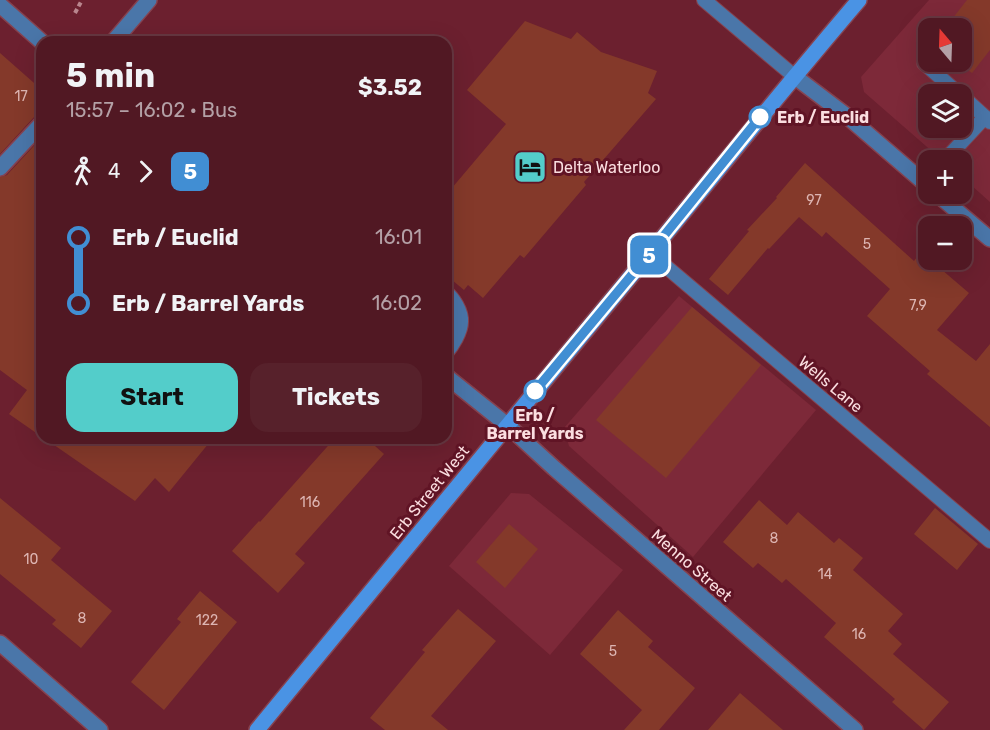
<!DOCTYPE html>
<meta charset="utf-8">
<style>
:root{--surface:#511823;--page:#57212b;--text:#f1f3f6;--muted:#b4a0a6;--line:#673741;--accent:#53cdca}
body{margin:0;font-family:Rubik,sans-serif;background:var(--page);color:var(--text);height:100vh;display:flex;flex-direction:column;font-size:22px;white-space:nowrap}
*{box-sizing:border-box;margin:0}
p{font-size:20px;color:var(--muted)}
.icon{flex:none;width:33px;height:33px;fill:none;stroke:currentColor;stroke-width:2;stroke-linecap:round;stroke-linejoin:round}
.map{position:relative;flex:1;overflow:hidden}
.side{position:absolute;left:36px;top:36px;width:416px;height:408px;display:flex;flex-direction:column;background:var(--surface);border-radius:18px;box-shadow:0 6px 24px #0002,0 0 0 2px var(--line)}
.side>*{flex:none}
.badge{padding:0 12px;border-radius:9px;font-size:21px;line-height:39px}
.needle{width:39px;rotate:341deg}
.tools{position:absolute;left:918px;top:18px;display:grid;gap:12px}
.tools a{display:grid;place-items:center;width:54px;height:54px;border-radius:12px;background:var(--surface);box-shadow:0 6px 24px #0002,0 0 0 2px var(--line);font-size:30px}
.map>.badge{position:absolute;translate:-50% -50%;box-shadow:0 0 0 3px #fff}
.legs{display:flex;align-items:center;gap:9px;height:66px;padding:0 30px;font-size:20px}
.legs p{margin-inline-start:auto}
.summary{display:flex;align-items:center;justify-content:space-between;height:102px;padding:0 30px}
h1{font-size:33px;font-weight:700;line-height:45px}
.action{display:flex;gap:12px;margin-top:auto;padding:12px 30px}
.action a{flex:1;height:69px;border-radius:18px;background:var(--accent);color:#111;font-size:24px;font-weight:700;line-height:69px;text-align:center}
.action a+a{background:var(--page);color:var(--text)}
ul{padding:0 30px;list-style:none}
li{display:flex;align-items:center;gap:21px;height:66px;font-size:22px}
li i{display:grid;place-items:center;width:9px;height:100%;margin:0 8px;background:currentColor}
li i::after{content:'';width:15px;height:15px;margin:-8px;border:4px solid;border-radius:50%;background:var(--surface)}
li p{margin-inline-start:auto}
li:first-child i{background:linear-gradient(#0000 50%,currentColor 0)}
li:last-child i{background:linear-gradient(currentColor 50%,#0000 0)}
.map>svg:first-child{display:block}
.built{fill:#7d2939;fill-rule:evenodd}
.building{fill:#84392a}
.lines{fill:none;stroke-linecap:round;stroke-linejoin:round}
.lane-casing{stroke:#86424f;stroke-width:16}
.street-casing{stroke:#86424f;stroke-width:18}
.secondary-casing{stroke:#86424f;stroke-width:18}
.path{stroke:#b9868e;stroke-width:4;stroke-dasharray:4.5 3;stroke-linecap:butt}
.lane{stroke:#4a76a9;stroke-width:14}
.street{stroke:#4a76a9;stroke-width:15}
.secondary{stroke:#4a93e4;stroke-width:15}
.line-1-casing{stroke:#fff;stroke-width:14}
.line-1{stroke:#418ed3;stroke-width:9}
.stop-1-dot{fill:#fff;stroke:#418ed3;stroke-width:3}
.labels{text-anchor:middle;stroke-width:6;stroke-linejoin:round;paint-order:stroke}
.number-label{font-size:14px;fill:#ddb5b2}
.stop-label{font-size:16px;font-weight:bold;fill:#fbdee0;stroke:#601425;text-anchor:start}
.poi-label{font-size:16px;fill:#fbdee0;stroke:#601425;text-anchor:start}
.street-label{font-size:16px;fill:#fbdee0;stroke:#601425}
</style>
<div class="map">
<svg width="990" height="730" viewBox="0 0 990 730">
<rect width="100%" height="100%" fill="#6c202f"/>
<!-- built -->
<g class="built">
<path d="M929 0H990V202L962 177V160H942L864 92 861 77ZM928 28H962V62H928ZM928 94H962V128H928Z"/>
<polygon points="679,296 816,410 693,557 569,446 564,428"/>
<polygon points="511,493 529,494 623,570 550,655 449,566"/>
</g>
<!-- building -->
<g class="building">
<polygon points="967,0 990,0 990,50 972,73 957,62 962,62 962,28 945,28"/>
<polygon points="525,21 571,39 577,32 601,52 657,71 648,93 656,99 584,182 586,185 524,258 520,255 483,298 468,285 464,290 446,275 446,195 506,124 467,90"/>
<polygon points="0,53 42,90 42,114 35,116 0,154"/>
<polygon points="42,137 42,437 9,414 27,390 0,370 0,177 7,175"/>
<polygon points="805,163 914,261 921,252 969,293 937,330 976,361 990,344 990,427 927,374 930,371 867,316 890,289 826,232 822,237 799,217 769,249 768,248 728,295 709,279 749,231 747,230 777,198 776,197"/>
<polygon points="692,307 761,365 666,478 596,420"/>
<polygon points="44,438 213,438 169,492 155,478 135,501"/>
<polygon points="335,438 366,438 384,454 295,554 305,563 278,593 232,551 259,521 260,522"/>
<polygon points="0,498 61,548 51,560 112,611 81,648 52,624 56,620 0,574"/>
<polygon points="759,500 787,525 798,512 834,543 839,538 863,558 853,570 903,614 888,631 902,644 893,654 949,702 924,730 892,702 895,699 824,637 836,623 786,579 782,583 758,563 753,568 723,542"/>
<polygon points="935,508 978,544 957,570 914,534"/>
<polygon points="509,524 538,549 505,588 476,562"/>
<polygon points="200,591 237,622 164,710 131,682 181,622 177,619"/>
<polygon points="458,609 496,641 431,716 448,730 385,730 370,718 425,652 422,650"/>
<polygon points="618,610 653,641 648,647 695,688 659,730 624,730 642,710 580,654"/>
<polygon points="740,693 783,730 708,730"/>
</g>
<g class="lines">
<!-- lane casing -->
<g class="lane-casing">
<g id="lane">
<polyline points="704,0 794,76"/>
<polyline points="924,63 959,94"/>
<polyline points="962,96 985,117"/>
<polyline points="945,160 985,117 990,122"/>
<polyline points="650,253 990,541"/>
<path d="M446 292C453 298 462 311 461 322 461 332 452 346 446 353"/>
</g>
</g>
<!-- street casing -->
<g class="street-casing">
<g id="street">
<polyline points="0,5 42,42"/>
<polyline points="113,42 149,0"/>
<polyline points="794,76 848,117 928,186"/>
<polyline points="0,168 42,123"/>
<polyline points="937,194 990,239"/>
<polyline points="446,376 507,425 554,468 855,730"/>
<polyline points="0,643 100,730"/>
</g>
</g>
<!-- secondary casing -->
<g class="secondary-casing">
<path id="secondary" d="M257 730C387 570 519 412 650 253 720 168 788 83 859 0"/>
</g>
<!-- path -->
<polyline class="path" points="75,13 82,0"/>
<!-- lane -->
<use href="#lane" class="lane"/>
<!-- street -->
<use href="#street" class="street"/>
<!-- secondary -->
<use href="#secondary" class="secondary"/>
</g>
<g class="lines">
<!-- line-1 casing -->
<g class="line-1-casing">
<polyline id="line-1" points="535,391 650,253 760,117"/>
</g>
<!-- line-1 -->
<use href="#line-1" class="line-1"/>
</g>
<!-- icons -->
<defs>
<g id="hotel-square" transform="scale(1.725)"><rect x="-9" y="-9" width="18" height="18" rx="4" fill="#53cdca" stroke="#601425"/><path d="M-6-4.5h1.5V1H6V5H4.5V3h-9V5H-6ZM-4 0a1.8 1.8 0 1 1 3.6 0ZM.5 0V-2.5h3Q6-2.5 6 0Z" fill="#111"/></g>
</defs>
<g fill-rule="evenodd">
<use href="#hotel-square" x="530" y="167"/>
</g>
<!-- markers -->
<g class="stop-1-dot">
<circle cx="760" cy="117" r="10"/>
<circle cx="535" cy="391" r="10"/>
</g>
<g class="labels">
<!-- number labels -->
<g class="number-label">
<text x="21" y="101">17</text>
<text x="814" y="205">97</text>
<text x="867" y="249">5</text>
<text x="918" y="310">7,9</text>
<text x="310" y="507">116</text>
<text x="774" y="543">8</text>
<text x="31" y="564">10</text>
<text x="825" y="579">14</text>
<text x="82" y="623">8</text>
<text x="207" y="625">122</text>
<text x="859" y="639">16</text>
<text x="613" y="656">5</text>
</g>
<!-- stop labels -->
<g class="stop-label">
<text x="777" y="123">Erb / Euclid</text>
<text x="535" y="421" text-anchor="middle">Erb /<tspan x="535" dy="18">Barrel Yards</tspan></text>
</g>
<!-- poi labels -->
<g class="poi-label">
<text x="553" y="173">Delta Waterloo</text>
</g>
<!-- street labels -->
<g class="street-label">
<text transform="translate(831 384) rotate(40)" y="6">Wells Lane</text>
<text transform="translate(429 492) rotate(-51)" y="6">Erb Street West</text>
<text transform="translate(692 565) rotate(41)" y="6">Menno Street</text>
</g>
</g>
</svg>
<div class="tools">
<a><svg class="needle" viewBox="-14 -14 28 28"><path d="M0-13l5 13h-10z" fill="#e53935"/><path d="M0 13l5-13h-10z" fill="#b4a0a6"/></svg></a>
<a><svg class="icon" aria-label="layers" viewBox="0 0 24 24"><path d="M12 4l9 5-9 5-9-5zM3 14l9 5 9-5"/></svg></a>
<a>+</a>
<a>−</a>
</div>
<b class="badge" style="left:649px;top:255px;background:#418ed3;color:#fff">5</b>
<section class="side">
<div class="summary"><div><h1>5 min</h1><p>15:57 – 16:02 · Bus</p></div><b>$3.52</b></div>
<div class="legs"><svg class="icon" aria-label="walk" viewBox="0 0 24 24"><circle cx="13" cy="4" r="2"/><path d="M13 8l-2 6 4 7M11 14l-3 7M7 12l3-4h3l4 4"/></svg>4<svg class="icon" aria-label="forward" viewBox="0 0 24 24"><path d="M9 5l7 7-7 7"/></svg><b class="badge" style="background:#418ed3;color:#fff">5</b></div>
<ul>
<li><i style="color:#418ed3"></i><b>Erb / Euclid</b><p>16:01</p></li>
<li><i style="color:#418ed3"></i><b>Erb / Barrel Yards</b><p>16:02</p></li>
</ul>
<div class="action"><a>Start</a><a>Tickets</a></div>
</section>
</div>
